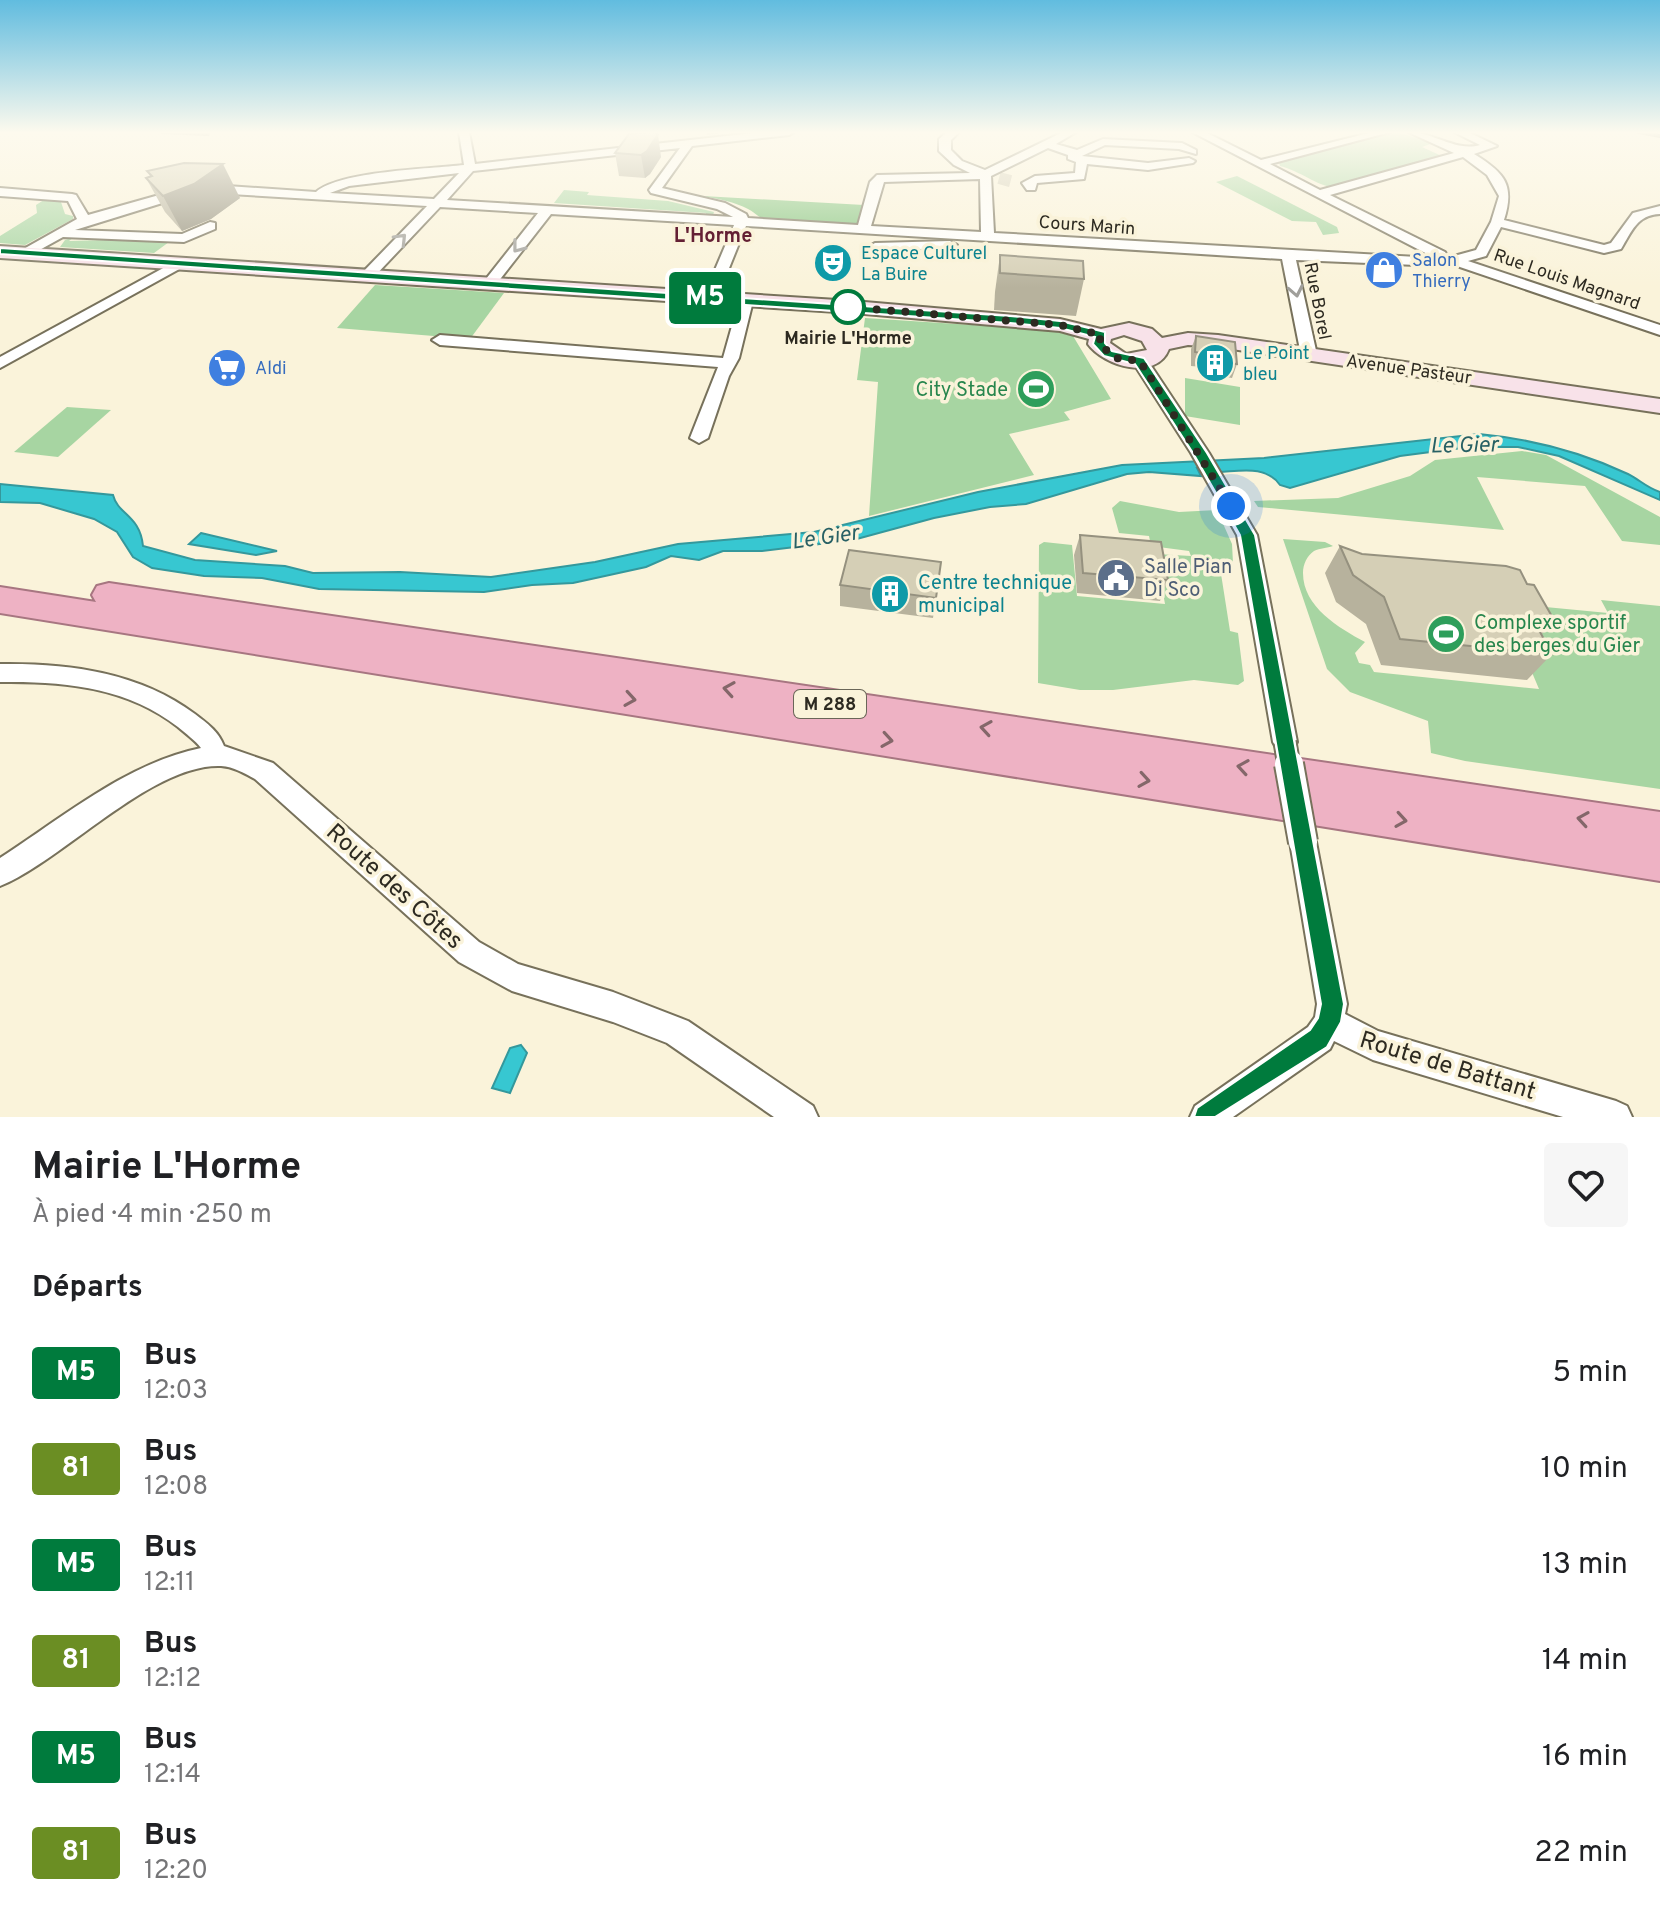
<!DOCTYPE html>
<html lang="fr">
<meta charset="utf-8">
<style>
:root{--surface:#fff;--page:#f6f6f6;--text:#202124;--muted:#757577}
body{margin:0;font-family:Overpass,sans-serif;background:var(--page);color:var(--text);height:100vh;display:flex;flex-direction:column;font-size:30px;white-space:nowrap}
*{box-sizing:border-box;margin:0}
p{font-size:26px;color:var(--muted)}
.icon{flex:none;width:44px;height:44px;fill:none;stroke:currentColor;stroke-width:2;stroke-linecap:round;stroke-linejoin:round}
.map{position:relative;height:1117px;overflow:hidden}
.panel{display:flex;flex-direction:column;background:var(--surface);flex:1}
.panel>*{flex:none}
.badge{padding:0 16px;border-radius:6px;font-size:28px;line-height:52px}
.you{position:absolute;width:40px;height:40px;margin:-20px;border:6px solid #fff;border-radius:50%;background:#1a73e8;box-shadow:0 0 0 12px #1a73e833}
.map>.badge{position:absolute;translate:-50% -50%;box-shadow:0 0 0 4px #fff}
h2{padding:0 32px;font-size:30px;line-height:72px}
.round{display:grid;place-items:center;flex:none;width:84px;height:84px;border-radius:8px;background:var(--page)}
.summary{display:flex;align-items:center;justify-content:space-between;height:136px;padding:0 32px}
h1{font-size:38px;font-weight:700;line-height:60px}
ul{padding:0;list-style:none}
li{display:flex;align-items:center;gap:24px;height:96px;padding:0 32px}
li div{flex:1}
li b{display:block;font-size:30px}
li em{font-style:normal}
li .badge{min-width:88px;font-weight:700;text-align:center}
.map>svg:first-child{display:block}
.green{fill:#a7d5a2}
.forest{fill:#83c47e}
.water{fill:#37c7d1;stroke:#34989c;stroke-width:2}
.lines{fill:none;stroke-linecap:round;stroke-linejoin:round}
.minor-tunnel{stroke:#d1cbb5;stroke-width:12;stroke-dasharray:12 6;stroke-linecap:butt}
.minor-casing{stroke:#77715b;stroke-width:4}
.secondary-casing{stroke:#77715b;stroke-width:4}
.trunk-casing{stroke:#a77681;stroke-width:4}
.minor{fill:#fff;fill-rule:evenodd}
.secondary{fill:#f8e2e9;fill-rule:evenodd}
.trunk{fill:#eeb2c4;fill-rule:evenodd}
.rail{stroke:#595649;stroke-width:4}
.minor-bridge-far1-casing{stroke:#77715b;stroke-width:25;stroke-linecap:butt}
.minor-bridge-casing{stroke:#77715b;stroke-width:32;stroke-linecap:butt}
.minor-bridge-far1{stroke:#fff;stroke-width:21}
.minor-bridge{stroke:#fff;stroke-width:28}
.wall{fill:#b7b29d}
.shaded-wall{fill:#95917f}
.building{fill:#d5cfb6;stroke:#95917f;stroke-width:2}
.oneway{stroke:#a09f9b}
.oneway2{stroke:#84676a}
.line{fill:#007b3d;stroke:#fff;stroke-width:2}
.walk{stroke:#2d2a21;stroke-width:8;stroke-dasharray:0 14.4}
.stop-dot{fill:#fff;stroke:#007b3d;stroke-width:4}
.labels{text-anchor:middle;stroke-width:7;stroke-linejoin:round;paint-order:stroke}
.far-street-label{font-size:18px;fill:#2d2a21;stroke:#faf3da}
.far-culture-label{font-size:18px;fill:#0d838f;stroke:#faf3da;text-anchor:start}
.far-shop-label{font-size:18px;fill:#366cbe;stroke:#faf3da;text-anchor:start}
.far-stop-label{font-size:18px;font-weight:bold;fill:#2d2a21;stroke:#faf3da}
.shield{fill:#faf3da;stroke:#6a6658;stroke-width:2}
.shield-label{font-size:18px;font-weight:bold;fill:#2d2a21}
.far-quarter-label{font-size:20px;font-weight:bold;fill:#631f34;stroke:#faf3da}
.leisure-label{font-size:20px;fill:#27864d;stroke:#faf3da;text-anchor:end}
.service-label{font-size:20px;fill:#4e5e75;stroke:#faf3da;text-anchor:start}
.culture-label{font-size:20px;fill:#0d838f;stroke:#faf3da;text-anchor:start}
.water-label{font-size:22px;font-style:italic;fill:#276064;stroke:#faf3da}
.near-street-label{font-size:24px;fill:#2d2a21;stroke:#faf3da}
</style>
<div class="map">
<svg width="1660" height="1117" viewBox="0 0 1660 1117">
<rect width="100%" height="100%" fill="#faf3da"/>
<!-- green -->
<g class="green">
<path d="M1394 132C1409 134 1418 140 1433 143L1422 147 1444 157 1332 187C1318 186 1300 171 1280 166L1279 162Z"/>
<polygon points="1237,176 1337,227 1339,233 1323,235 1316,222 1292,221 1216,182"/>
<polygon points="564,190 589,192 587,195 668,201 714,212 712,218 705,217 706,213 554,203"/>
<polygon points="47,198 64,200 61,202 65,214 73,216 73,219 25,245 0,243 0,236 37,213 36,205"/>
<polygon points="111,236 169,242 154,253 60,247 65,240 74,237 69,241 105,240"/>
<polygon points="375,285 504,293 470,339 337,328"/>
<polygon points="865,318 1049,330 1073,336 1111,399 1064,412 1070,420 1009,434 1034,475 869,516 878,382 857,380"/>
<polygon points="1185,378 1240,387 1240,425 1185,416"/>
<polygon points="67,407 111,410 58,457 14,452"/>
<polygon points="1522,451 1546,455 1660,517 1660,545 1622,541 1585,486 1477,477 1504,530 1258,507 1254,501 1338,498 1410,476 1435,460"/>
<polygon points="1120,501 1179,512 1217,510 1232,544 1233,563 1219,561 1230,631 1238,633 1244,681 1238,685 1194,680 1113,690 1080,690 1038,683 1039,545 1044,542 1072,545 1077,596 1165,604 1156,554 1191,556 1189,551 1151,546 1149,536 1119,533 1112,508"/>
<path d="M1283 539 1325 542 1333 546C1327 548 1320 548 1314 551 1307 556 1303 564 1303 573 1303 607 1339 628 1365 642L1355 653 1359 663 1370 665 1374 672 1539 689 1523 651 1535 606 1608 613 1601 600 1660 606V789L1465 761 1431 753 1428 721 1350 692 1327 669Z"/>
</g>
<!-- forest -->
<path class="forest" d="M703 196 864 205 859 225 770 220C758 219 758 214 748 209 735 202 718 199 703 196Z"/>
<!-- water -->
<g class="water">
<path d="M1479 434C1532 439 1579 451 1628 474 1640 480 1647 488 1660 492V500L1559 456 1518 447H1469L1400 456 1290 488 1280 485C1266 465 1241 471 1219 472L1216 468H1197L1201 476 1149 472 1127 474 1026 504 990 507 934 518 853 540 762 551H723L699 560 671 556 646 567 573 583 532 585 484 592 319 589 262 578 204 576 152 568 133 557 117 532 94 519 40 503 0 502V484L113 495C118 515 140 515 143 546L195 560 285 566 313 573 400 572 491 577 595 562 678 544 814 532 978 492 1122 465 1264 458Z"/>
<polygon points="201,533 277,551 256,555 189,544"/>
<polygon points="521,1045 527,1053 510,1093 492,1088 510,1048"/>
</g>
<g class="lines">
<!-- minor-tunnel -->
<polyline class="minor-tunnel" points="999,178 1014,182"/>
<!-- minor casing -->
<g class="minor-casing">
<g id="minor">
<path d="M459 132H469L475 164 762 132H794L789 135 692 146 662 188 725 203 746 214 748 218 858 225 870 182 877 175 970 173 954 165 939 151V139L947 132H959L951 140V150L962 161 985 170 1063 132H1076L1056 144 1077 150 1103 139 1182 143 1196 150V154L1179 149 1105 145 1082 156 1148 163 1189 158 1195 161 1193 163 1148 170 1087 164 1084 179 1037 183 1035 190H1027L1022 183 1035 176 1075 173 1076 162 1068 159V155L1048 148 991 176 994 233 1435 258 1192 132H1205L1261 160 1373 132H1390L1270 164 1320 190 1454 153 1408 132C1434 132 1455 152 1480 145L1454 132H1468L1497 146 1474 154C1505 173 1515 185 1504 220L1604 245 1611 243 1633 213 1660 206V214C1637 215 1632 231 1621 249L1604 253 1501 227 1486 256 1468 261 1660 325V335L1457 266 1452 259 1454 256 1476 250 1491 222 1499 196 1487 175 1463 157 1330 195 1445 252 1447 255 1443 258 1448 262 1441 266 1296 260 1317 355 1309 360 1301 355 1282 259 746 226 717 298 710 302 703 298 734 225 551 214 494 287 489 288 482 284 538 213 440 207 371 280H361V274L427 206 213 193 185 196 75 230 182 234 210 222 215 223V229L184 242 63 237 25 258 18 254 20 251 77 219 68 201 0 196V188L72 194 76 195 88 215 184 188 213 185 316 192C340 171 429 169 464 165ZM680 148 649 190 651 193 717 209 733 217 447 200 473 171ZM459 173 434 199 330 193 349 186ZM980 179 981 232 871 226 884 182Z"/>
<polygon points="950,241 957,245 955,248 875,251 868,247 875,243"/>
<polygon points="178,260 185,264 183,267 0,368 0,357"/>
<polygon points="746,297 753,301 739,358 729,376 708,438 699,443 690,438 718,367 440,345 432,340 440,335 723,358 739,301"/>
<polygon points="1140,356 1146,358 1209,453 1257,535 1297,742 1293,749 1285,752 1277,749 1273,742 1237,535 1191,453 1132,361"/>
<path d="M0 664C68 663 139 672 195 714 208 724 218 731 224 746L273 763 479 942 518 964 613 992 688 1021 813 1106 818 1117H774L667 1043 613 1022 512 991 459 962 255 779C244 773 234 767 221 766 152 763 62 861 0 886V858C62 818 127 763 201 748 195 740 186 734 178 727 127 687 63 681 0 682Z"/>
<polygon points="1303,830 1312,833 1316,842 1347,1004 1345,1014 1378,1031 1616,1101 1627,1106 1632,1117 1563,1117 1373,1060 1334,1041 1330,1049 1233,1117 1190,1117 1195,1106 1308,1027 1315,1017 1317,1004 1290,842 1294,833"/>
</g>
</g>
<!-- secondary casing -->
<g class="secondary-casing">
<path id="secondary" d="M0 246 853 301 1060 319 1101 329 1129 323 1152 329 1162 338 1188 333 1218 335 1660 399V413L1218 347 1188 345 1169 349C1156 382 1104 366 1088 344L1089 339 1060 331 853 313 0 258ZM1124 335 1142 341 1147 350 1126 354 1110 343 1111 339Z"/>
</g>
<!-- trunk casing -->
<g class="trunk-casing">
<polygon id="trunk" points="109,583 1660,812 1660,881 0,613 0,587 96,602 92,595 97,586"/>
</g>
<!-- minor -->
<use href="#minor" class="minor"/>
<!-- secondary -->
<use href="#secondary" class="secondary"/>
<!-- trunk -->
<use href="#trunk" class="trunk"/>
<!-- rail -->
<g class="rail">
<polyline points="162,132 208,134"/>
<polyline points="1639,132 1660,136"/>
</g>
<!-- minor-bridge-far1 casing -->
<g class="minor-bridge-far1-casing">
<polyline id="minor-bridge-far1" points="1285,742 1289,766"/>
</g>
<!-- minor-bridge casing -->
<g class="minor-bridge-casing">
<polyline id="minor-bridge" points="1289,764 1303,842"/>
</g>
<!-- minor-bridge-far1 -->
<use href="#minor-bridge-far1" class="minor-bridge-far1"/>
<!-- minor-bridge -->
<use href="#minor-bridge" class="minor-bridge"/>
</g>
<!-- wall -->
<g class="wall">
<polygon points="615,153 661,157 650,174 645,178 619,176"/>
<polygon points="147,171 240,198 211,219 182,231 165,212 146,178 150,176"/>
<polygon points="1000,255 1084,279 1076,316 994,310 995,292"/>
<polygon points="1196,336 1237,364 1232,378 1202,373 1202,367 1191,366 1191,349"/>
<polygon points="1080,535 1168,580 1160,601 1077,593 1074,555"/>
<polygon points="1340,546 1362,554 1527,584 1554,620 1542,634 1552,654 1527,680 1381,665 1366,624 1336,602 1325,573"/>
<polygon points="941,562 933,618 840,606 840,585"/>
</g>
<!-- shaded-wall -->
<g class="shaded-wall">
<polygon points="707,132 723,132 723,133 707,135"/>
<polygon points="658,134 661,157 650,174 645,178 641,155"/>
<polygon points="223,164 240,198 211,219 182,231 163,196"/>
</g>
<!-- building -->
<g class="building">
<polygon points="652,132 658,134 647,151 641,155 615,153 629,134"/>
<polygon points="184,163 223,164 194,184 163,196 146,178 152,176 147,171"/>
<polygon points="1000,255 1083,261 1084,279 1000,273"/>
<polygon points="1196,336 1235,342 1237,364 1207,360 1206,354 1195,352"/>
<polygon points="1080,535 1161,542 1168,580 1083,573"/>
<polygon points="1340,546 1362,554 1506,566 1520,570 1527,584 1534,585 1554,620 1533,619 1552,654 1400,639 1384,597 1353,575"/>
<polygon points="849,550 941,562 936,598 840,585"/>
</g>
<!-- one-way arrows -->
<defs><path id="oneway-chevron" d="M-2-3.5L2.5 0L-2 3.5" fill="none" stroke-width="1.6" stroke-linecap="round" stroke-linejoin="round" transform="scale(2)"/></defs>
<g class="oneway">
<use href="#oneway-chevron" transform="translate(401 239) rotate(-46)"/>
<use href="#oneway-chevron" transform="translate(518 247) rotate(128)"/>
<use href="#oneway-chevron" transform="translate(1296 291) rotate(79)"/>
</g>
<g class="oneway2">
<use href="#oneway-chevron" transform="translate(729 689) rotate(-171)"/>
<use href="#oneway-chevron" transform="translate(630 699) rotate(9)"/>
<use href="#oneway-chevron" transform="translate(986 728) rotate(-171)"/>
<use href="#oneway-chevron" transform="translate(887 740) rotate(9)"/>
<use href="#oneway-chevron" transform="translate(1243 767) rotate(-171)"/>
<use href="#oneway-chevron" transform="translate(1144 780) rotate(9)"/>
<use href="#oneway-chevron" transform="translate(1583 819) rotate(-171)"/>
<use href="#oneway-chevron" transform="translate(1401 820) rotate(9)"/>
</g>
<!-- sky -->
<linearGradient id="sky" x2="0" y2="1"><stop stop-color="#61bcdf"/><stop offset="0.46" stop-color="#fdfaee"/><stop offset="1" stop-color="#fdfaee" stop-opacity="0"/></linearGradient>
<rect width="1660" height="288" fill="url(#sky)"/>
<!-- line -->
<polygon class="line" points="0,248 1010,316 1060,321 1105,332 1105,343 1112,351 1144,358 1207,453 1255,535 1344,1004 1341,1022 1327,1047 1215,1117 1194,1117 1197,1108 1310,1030 1318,1018 1321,1004 1240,535 1193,453 1135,364 1104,356 1093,344 1095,337 1060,328 1010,323 0,254"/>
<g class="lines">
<!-- walk -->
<polyline class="walk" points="848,307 1060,325 1101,335 1099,344 1116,358 1140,361 1231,506"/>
</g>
<!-- icons -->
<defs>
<g id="theatre-disc" transform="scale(2)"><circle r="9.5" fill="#0f9aa8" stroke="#faf3da"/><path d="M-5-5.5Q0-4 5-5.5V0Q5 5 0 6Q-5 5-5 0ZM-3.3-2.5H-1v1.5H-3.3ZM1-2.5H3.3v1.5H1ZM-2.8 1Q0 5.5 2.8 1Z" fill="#fff"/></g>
<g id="shop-disc" transform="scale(2)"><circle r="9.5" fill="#3f7fe0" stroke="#faf3da"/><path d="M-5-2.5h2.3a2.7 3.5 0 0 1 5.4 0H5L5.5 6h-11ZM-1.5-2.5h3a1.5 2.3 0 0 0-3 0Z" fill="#fff"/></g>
<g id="building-disc" transform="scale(2)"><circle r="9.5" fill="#0f9aa8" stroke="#faf3da"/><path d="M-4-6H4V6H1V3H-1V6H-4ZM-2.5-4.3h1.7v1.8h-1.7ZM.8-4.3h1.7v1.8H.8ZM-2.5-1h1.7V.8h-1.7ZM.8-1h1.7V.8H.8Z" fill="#fff"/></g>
<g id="supermarket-disc" transform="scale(2)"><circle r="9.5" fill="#3f7fe0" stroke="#faf3da"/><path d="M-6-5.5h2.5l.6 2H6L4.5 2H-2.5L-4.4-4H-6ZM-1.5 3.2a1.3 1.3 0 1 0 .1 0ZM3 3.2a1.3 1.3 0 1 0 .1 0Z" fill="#fff"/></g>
<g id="stadium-disc" transform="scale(2)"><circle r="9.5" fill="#2e9e5b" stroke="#faf3da"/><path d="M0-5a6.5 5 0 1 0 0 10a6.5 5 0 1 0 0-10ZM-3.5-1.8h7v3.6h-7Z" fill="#fff"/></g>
<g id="civic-disc" transform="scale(2)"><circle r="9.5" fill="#5c6f8a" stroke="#faf3da"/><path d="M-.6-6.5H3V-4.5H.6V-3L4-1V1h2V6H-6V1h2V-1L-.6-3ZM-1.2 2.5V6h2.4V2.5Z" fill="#fff"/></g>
</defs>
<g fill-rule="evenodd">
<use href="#theatre-disc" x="833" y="263"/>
<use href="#shop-disc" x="1384" y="270"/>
<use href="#building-disc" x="1215" y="363"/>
<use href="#supermarket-disc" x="227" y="368"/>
<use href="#stadium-disc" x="1036" y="389"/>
<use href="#civic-disc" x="1116" y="578"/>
<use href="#building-disc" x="890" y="594"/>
<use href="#stadium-disc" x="1446" y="634"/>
</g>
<!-- markers -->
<circle class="stop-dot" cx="848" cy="307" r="16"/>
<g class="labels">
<!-- far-street labels -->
<g class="far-street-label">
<text transform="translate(1087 225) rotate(4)" y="6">Cours Marin</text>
<text transform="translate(1567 279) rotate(19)" y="6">Rue Louis Magnard</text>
<text transform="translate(1318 301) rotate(79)" y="6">Rue Borel</text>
<text transform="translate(1409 369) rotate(8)" y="6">Avenue Pasteur</text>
</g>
<!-- far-culture labels -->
<g class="far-culture-label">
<text x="861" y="259">Espace Culturel<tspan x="861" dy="21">La Buire</tspan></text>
<text x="1243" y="359">Le Point<tspan x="1243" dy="21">bleu</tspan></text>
</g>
<!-- far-shop labels -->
<g class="far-shop-label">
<text x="1412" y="266">Salon<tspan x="1412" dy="21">Thierry</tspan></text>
<text x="255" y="374">Aldi</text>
</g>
<!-- far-stop labels -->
<g class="far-stop-label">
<text x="848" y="344">Mairie L'Horme</text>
</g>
<!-- shield labels -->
<rect class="shield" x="794" y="690" width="72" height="28" rx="6"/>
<g class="shield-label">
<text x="830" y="710">M 288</text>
</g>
<!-- far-quarter labels -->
<g class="far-quarter-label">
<text x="713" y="242">L'Horme</text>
</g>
<!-- leisure labels -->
<g class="leisure-label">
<text x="1008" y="396">City Stade</text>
<text x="1474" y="629" text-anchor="start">Complexe sportif<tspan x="1474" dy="23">des berges du Gier</tspan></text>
</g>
<!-- service labels -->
<g class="service-label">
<text x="1144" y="573">Salle Pian<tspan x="1144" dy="23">Di Sco</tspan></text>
</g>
<!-- culture labels -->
<g class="culture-label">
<text x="918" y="589">Centre technique<tspan x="918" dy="23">municipal</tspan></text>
</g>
<!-- water labels -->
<g class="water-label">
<text transform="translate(1464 444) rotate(-1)" y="8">Le Gier</text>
<text transform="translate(825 536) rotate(-8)" y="8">Le Gier</text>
</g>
<!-- near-street labels -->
<g class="near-street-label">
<text transform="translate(395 886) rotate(42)" y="8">Route des Côtes</text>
<text transform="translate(1448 1065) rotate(17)" y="8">Route de Battant</text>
</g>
</g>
</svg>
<div class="you" style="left:1231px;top:506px"></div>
<b class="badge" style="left:705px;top:298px;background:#007b3d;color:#fff">M5</b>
</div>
<section class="panel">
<div class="summary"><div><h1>Mairie L'Horme</h1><p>À pied · 4 min · 250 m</p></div><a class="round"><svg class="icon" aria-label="heart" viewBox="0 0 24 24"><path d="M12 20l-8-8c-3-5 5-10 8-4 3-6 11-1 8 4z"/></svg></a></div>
<h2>Départs</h2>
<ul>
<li><span class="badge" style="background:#007b3d;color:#fff">M5</span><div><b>Bus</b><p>12:03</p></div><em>5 min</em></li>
<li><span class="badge" style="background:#6b8e23;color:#fff">81</span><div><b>Bus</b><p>12:08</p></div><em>10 min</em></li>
<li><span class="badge" style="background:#007b3d;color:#fff">M5</span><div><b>Bus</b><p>12:11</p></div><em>13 min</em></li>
<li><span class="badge" style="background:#6b8e23;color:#fff">81</span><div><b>Bus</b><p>12:12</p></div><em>14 min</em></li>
<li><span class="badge" style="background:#007b3d;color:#fff">M5</span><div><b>Bus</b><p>12:14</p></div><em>16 min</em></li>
<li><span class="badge" style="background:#6b8e23;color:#fff">81</span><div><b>Bus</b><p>12:20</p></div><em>22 min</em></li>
</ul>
</section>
